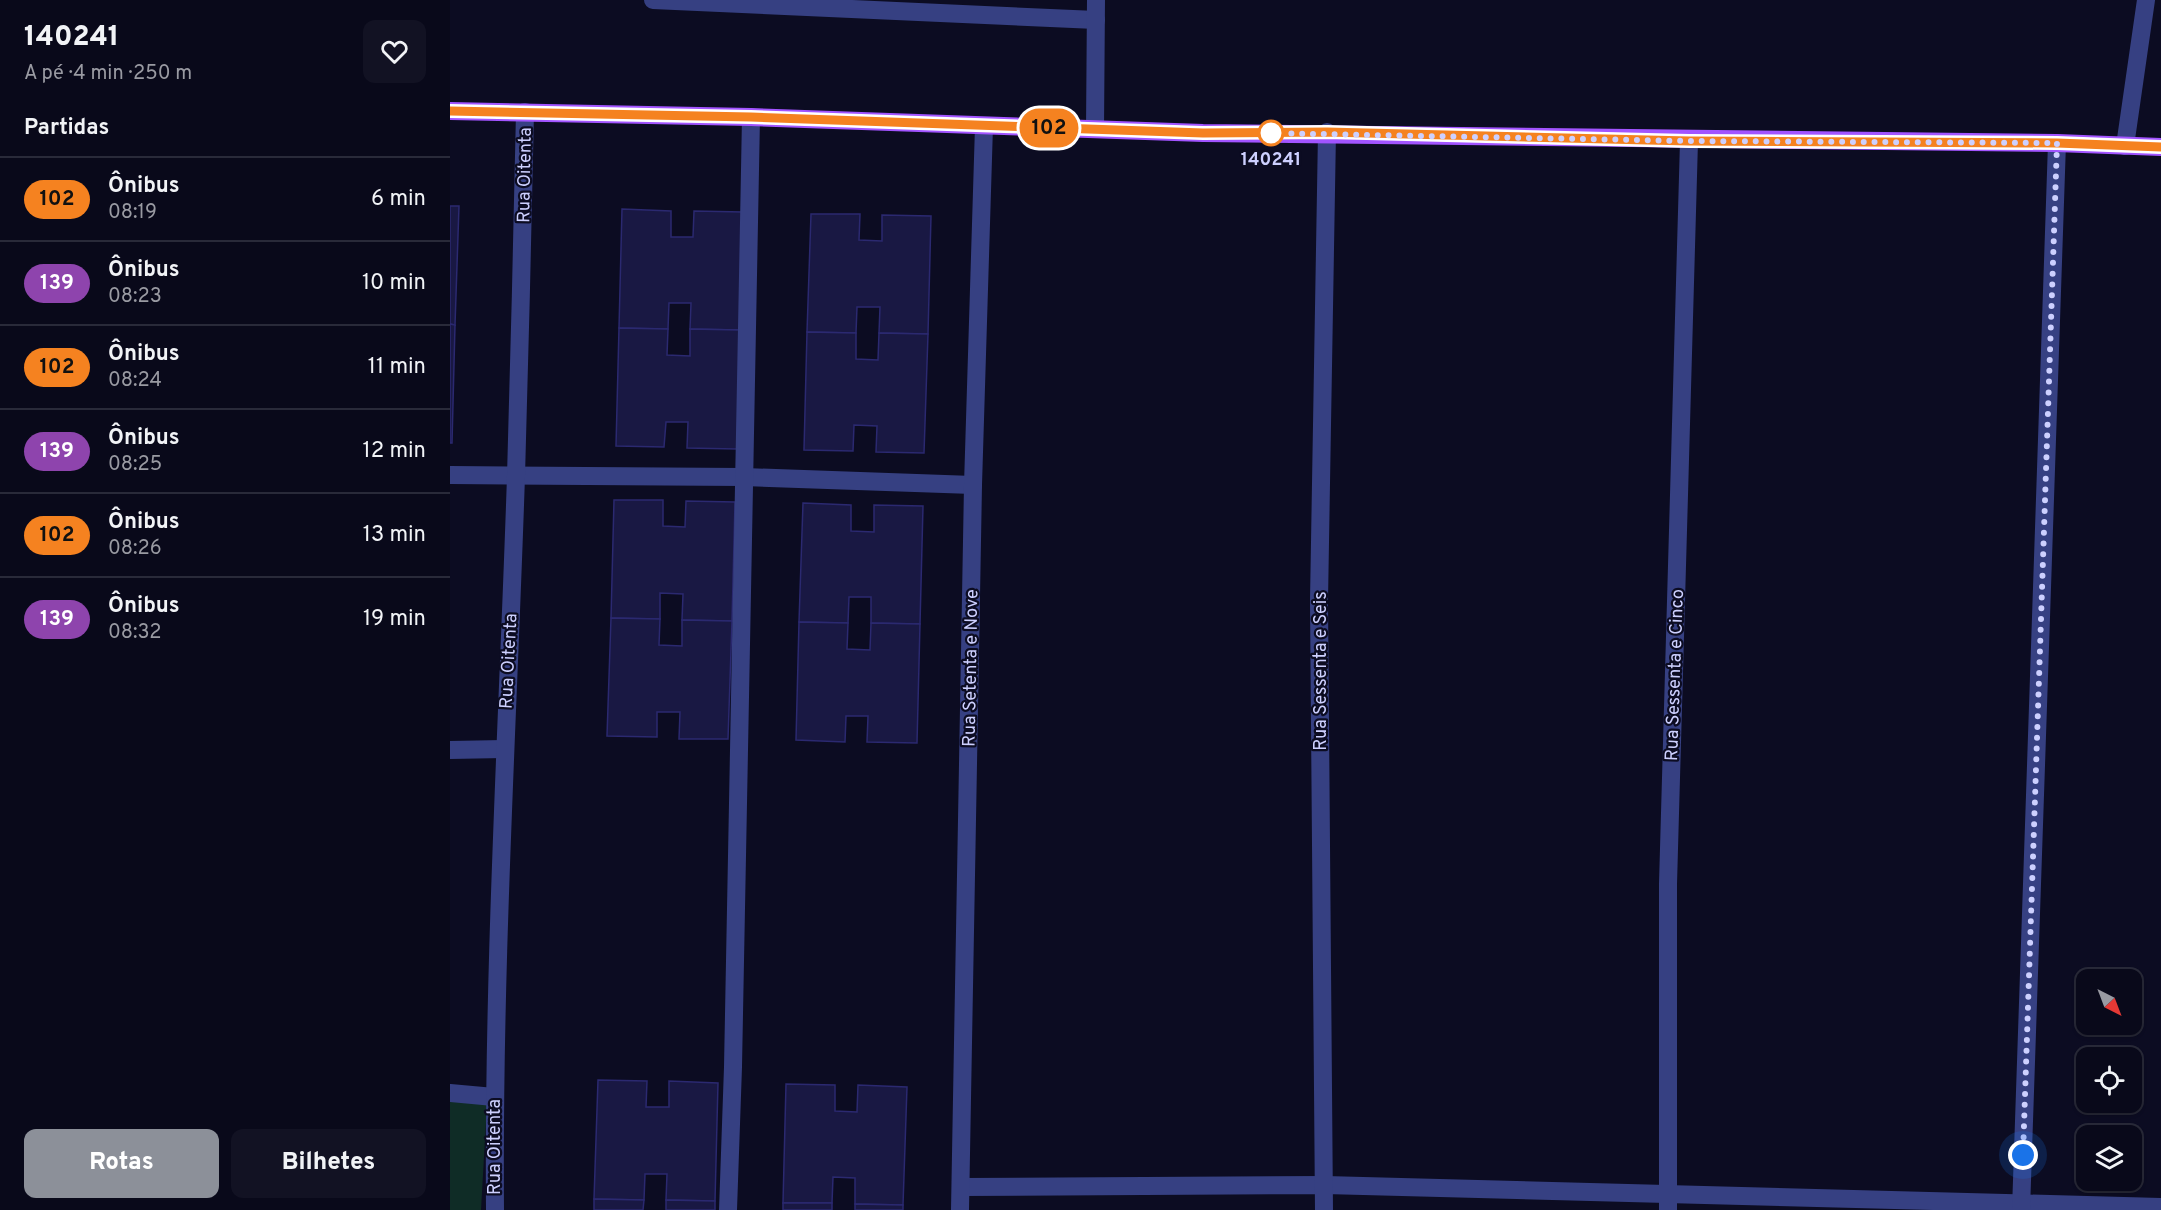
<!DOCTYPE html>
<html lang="pt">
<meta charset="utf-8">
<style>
:root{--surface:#09091a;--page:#121223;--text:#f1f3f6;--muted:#999aa2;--line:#292a39;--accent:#8c9099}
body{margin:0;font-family:Overpass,sans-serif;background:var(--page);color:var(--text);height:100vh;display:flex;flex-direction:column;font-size:22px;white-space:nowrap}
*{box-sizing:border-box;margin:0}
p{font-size:20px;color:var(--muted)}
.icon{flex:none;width:33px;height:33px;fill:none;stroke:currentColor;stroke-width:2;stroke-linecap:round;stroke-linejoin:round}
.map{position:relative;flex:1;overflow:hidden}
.sheet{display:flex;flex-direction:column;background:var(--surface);width:450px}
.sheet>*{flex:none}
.badge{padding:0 12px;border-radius:20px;font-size:21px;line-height:39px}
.needle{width:39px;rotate:138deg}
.controls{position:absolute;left:1626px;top:969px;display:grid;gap:12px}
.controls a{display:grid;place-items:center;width:66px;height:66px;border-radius:12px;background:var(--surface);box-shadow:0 2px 4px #0004,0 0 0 2px var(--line);font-size:30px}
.you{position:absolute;width:30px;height:30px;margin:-15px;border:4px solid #fff;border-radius:50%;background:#1a73e8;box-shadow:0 0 0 9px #1a73e833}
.map>.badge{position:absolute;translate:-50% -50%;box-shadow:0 0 0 3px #fff}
h2{padding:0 24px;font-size:22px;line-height:54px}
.round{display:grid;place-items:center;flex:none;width:63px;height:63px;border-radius:12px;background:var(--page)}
.headline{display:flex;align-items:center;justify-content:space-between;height:102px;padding:0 24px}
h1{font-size:28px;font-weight:800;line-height:45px}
.cta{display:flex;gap:12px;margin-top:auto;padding:12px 24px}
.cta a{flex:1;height:69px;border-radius:12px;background:var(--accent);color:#fff;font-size:24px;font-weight:800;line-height:69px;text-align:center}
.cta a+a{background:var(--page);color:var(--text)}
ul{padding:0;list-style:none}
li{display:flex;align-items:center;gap:18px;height:84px;padding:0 24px;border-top:2px solid var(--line)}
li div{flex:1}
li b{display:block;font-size:22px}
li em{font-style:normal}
li .badge{min-width:66px;font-weight:700;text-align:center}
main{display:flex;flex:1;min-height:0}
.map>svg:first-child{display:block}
.green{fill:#0f2c26}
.building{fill:#191843;stroke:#2b2970;stroke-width:1.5}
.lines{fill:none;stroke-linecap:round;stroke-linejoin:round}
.minor{stroke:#364082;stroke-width:18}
.major{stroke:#a254ff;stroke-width:18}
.line-casing{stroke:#fff;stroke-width:14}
.line{stroke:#f58220;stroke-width:9}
.walk{stroke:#cdd0ff;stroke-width:6;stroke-dasharray:0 10.8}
.stop-dot{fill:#fff;stroke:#f58220;stroke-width:3}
.labels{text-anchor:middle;stroke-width:4.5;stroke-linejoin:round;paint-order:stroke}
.stop-label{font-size:18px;font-weight:bold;fill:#cdd0ff;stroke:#0c0c22}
.street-label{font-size:18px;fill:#cdd0ff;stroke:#0c0c22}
</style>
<main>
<section class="sheet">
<div class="headline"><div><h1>140241</h1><p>A pé · 4 min · 250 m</p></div><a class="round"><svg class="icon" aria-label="heart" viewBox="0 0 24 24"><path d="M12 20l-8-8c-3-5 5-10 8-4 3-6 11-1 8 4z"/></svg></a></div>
<h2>Partidas</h2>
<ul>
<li><span class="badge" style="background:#f58220;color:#111">102</span><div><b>Ônibus</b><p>08:19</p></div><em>6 min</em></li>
<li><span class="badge" style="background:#8e44ad;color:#fff">139</span><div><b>Ônibus</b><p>08:23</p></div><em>10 min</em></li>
<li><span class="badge" style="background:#f58220;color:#111">102</span><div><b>Ônibus</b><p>08:24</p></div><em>11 min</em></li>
<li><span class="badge" style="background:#8e44ad;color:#fff">139</span><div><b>Ônibus</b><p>08:25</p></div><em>12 min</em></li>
<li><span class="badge" style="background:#f58220;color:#111">102</span><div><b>Ônibus</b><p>08:26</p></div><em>13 min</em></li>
<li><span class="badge" style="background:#8e44ad;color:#fff">139</span><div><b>Ônibus</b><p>08:32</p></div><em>19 min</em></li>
</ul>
<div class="cta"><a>Rotas</a><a>Bilhetes</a></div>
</section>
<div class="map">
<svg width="1711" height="1210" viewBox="0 0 1711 1210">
<rect width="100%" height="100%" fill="#0c0c22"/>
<!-- green -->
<polygon class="green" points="0,1101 37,1104 31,1210 0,1210"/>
<!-- building -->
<g class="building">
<polygon points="0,206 9,206 5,325 0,324"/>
<polygon points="172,209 221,211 221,237 243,237 244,211 293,212 290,330 240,329 241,303 219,303 218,329 169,328"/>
<polygon points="361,214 410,214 409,240 432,241 432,215 481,216 478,334 429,333 430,307 407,307 406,333 357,332"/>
<polygon points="0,324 5,325 2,443 0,443"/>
<polygon points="169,328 218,329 217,355 240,356 240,329 290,330 287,449 237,448 238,422 216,422 214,447 166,446"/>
<polygon points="357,332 406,333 406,359 428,360 429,333 478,334 474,453 426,452 427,426 404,425 403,451 354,450"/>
<polygon points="164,500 213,500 213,526 235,527 236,501 285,502 282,621 232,620 233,594 210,593 210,619 161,618"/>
<polygon points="353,503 401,505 401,531 424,532 424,505 473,506 470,624 421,623 421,597 399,597 398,623 349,622"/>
<polygon points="161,618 210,619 209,645 232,646 232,620 282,621 278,739 229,739 230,712 207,712 207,737 157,736"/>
<polygon points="349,622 398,623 397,649 420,650 421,623 470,624 467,743 417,742 418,716 396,716 395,742 346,740"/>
<polygon points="148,1080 197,1081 196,1107 219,1107 219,1081 268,1083 265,1201 216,1200 217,1174 195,1174 194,1200 144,1199"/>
<polygon points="336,1084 385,1085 385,1111 407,1112 408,1085 457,1087 453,1205 405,1204 405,1178 383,1177 382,1203 333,1203"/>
<polygon points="144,1199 194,1200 193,1210 144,1210"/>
<polygon points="216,1200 265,1201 265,1210 216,1210"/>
<rect x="333" y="1203" width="49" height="7"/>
<polygon points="405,1204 453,1205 453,1210 405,1210"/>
</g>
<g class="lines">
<!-- minor -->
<g class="minor">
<polyline points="203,0 646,20"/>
<polyline points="645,129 646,0"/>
<polyline points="1675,146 1696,0"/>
<polyline points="0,475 294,477 523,485"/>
<polyline points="0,750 54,749"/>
<polyline points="0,1093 44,1097"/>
<polyline points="511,1187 875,1185 1711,1207"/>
<path d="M45 1210C43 965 58 721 66 476 70 355 72 233 75 112"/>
<polyline points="278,1210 283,1067 301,117"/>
<polyline points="510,1210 523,485 534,126"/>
<polyline points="874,1210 869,601 877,132"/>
<polyline points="1218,1210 1218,884 1239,141"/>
<polyline points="1571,1210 1607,143"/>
</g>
<!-- major -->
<polyline class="major" points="0,111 301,117 753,133 1607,143 1711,147"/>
</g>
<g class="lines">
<!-- line casing -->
<g class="line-casing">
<polyline id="line" points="0,111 301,117 753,133 877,132 1239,141 1607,143 1711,147"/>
</g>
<!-- line -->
<use href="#line" class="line"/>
<!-- walk -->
<polyline class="walk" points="821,133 815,133 1239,141 1607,143 1573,1155"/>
</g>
<!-- markers -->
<circle class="stop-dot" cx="821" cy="133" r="12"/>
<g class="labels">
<!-- stop labels -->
<g class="stop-label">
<text x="821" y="165">140241</text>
</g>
<!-- street labels -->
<g class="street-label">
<text transform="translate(74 175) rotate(-89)" y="6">Rua Oitenta</text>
<text transform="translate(58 661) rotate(-87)" y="6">Rua Oitenta</text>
<text transform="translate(520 668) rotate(-89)" y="6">Rua Setenta e Nove</text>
<text transform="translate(870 671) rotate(-90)" y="6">Rua Sessenta e Seis</text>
<text transform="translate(1224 675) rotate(-88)" y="6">Rua Sessenta e Cinco</text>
<text transform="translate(44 1147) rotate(-90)" y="6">Rua Oitenta</text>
</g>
</g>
</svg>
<div class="controls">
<a><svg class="needle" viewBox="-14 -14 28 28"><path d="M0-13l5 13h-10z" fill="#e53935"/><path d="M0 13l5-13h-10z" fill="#999aa2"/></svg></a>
<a><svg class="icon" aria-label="locate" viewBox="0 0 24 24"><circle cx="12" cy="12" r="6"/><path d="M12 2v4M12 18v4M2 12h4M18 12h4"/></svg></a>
<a><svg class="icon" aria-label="layers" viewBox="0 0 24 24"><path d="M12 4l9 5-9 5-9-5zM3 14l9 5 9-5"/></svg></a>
</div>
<div class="you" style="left:1573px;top:1155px"></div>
<b class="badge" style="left:599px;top:128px;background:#f58220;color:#111">102</b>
</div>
</main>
